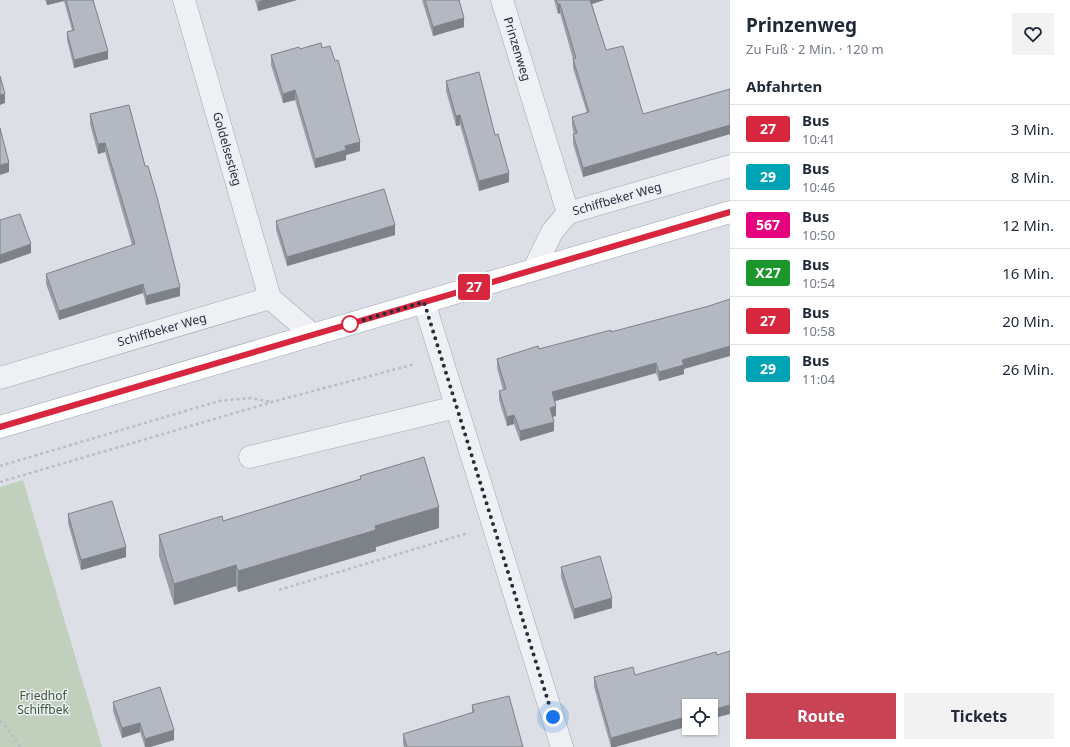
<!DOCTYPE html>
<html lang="de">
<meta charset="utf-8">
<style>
:root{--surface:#fff;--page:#f2f2f3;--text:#1f2937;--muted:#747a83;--line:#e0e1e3;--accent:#c84353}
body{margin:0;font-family:"Noto Sans",sans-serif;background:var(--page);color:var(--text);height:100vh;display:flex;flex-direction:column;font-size:15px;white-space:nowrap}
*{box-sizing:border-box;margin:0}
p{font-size:13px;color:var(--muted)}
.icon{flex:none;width:22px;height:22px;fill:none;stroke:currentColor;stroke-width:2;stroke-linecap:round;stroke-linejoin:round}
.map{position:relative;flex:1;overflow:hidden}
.drawer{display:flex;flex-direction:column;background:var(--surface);width:340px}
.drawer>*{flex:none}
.badge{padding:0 8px;border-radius:3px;font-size:14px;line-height:26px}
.controls{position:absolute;left:682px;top:699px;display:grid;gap:8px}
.controls a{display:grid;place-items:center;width:36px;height:36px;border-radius:0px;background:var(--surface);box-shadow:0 1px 3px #0004;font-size:20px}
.you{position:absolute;width:20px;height:20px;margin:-10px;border:3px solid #fff;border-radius:50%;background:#1a73e8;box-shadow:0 0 0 6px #1a73e833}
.map>.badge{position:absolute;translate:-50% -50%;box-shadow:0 0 0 2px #fff}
h2{padding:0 16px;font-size:15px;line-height:36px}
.round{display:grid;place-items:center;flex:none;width:42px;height:42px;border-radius:0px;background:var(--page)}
.summary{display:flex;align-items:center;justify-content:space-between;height:68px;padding:0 16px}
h1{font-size:19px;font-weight:700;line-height:30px}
.action{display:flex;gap:8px;margin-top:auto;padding:8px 16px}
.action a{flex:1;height:46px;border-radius:0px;background:var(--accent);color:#fff;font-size:16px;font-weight:700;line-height:46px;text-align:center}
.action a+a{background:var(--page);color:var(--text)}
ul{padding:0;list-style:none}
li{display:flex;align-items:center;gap:12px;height:48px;padding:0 16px;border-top:1px solid var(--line)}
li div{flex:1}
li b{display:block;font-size:15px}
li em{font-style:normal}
li .badge{min-width:44px;font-weight:700;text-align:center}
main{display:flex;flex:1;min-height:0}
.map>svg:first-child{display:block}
.green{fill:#c1cfbd}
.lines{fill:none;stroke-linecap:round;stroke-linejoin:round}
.minor-casing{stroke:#a2a6af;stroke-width:23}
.major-casing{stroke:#9ca3b1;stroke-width:23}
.path{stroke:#babdc4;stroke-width:2.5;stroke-dasharray:3 3;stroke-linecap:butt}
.minor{stroke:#eef0f4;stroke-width:22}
.major{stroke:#fff;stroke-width:22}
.wall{fill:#9a9ea7}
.shaded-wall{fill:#7d8188}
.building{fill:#b3b8c2;stroke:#7d8188}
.line-casing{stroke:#fff;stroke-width:9}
.line{stroke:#d7263d;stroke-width:6}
.walk{stroke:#262d3b;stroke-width:4;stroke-dasharray:0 7.2}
.stop-dot{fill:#fff;stroke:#d7263d;stroke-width:2}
.labels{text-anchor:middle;stroke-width:3;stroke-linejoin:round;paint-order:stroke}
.street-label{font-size:12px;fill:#262d3b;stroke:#ebeef3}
.park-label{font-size:12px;fill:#3a5634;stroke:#ebeef3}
</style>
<main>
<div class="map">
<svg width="730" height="747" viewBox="0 0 730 747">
<rect width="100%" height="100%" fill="#dcdfe5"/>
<!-- green -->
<polygon class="green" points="23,480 102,747 0,747 0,487"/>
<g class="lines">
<!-- minor casing -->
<g class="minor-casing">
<g id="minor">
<polyline points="184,0 270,298"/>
<polyline points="502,0 568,213"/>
<polyline points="534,269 552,232 568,213 730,166"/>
<polyline points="424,302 562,747"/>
<polyline points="0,378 270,298 313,335"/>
<polyline points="250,457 456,407"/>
</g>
</g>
<!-- major casing -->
<g class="major-casing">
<polyline id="major" points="0,427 730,212"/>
</g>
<!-- path -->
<g class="path">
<polyline points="0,466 219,401 250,398 272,402"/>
<polyline points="0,482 272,402 415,364"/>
<polyline points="279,590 468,533"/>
<polyline points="0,721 12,734 20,747"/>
</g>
<!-- minor -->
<use href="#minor" class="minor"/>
<!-- major -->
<use href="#major" class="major"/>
</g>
<!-- wall -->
<g class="wall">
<polygon points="45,0 93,0 108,59 74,68 67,40 67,32 72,30 64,1 47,5"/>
<polygon points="255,0 297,0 258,11"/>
<polygon points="422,0 459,0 464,27 433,36"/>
<polygon points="554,0 604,0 592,4 606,50 643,114 730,89 730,134 583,177 573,144 573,134 574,134 572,126 572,117 587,113 573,68 573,59 560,13 558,14"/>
<polygon points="322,48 360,151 346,155 346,160 315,168 295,100 283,103 271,65 271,55 300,49"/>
<polygon points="446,81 495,135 509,182 479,191 460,125 456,126 446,91"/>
<polygon points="129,105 180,296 146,305 143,293 59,320 46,284 46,274 132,245 105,152 98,154 90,124 90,114"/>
<polygon points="276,221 395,235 287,266 276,230"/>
<polygon points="611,332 684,369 684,374 659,381 656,373 554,401 556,416 552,417 554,431 520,441 514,424 507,426 499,400 499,391 503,390 497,368 497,359 539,349"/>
<polygon points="360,476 439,528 376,547 376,551 238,592 236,586 174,605 159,556 159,535 223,521 360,479"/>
<polygon points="68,514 126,557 81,570 68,523"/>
<polygon points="561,567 612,608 574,619 561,577"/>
<polygon points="635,675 689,706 689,726 615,747 611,747 594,687 594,677"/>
<polygon points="113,702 174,740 150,747 145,747 140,732 122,738 113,711"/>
<polygon points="472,705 523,747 404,747 403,744 403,734 472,713"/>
</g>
<!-- shaded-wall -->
<g class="shaded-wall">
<polygon points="47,0 64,0 64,1 47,5"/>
<polygon points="263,0 297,0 258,11 258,2"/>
<polygon points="589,0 604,0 589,5"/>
<polygon points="558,4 560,4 560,13 558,14"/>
<polygon points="464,18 464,27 433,36 433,27"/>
<polygon points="108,51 108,59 74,68 74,60"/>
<polygon points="295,90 295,100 283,103 283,94"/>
<polygon points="5,94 5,103 0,105 0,95"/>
<polygon points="460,115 460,125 456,126 456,116"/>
<polygon points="730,125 730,134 583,177 583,168"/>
<polygon points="360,142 360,151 346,155 346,160 315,168 315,159 345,146"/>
<polygon points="105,143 105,152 98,154 98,144"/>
<polygon points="9,163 9,172 0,175 0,165"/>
<polygon points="509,173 509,182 479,191 479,181"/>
<polygon points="395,225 395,235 287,266 287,257"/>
<polygon points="31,244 31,253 0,264 0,255"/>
<polygon points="143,284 143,293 59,320 59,311"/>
<polygon points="180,287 180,296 146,305 146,296"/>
<polygon points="730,346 730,356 684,369 684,374 659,381 659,372 682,360"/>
<polygon points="656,363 656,373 552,402 552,392"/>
<polygon points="556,406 556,416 550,417 550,408"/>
<polygon points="514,415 514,424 507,426 507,417"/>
<polygon points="554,422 554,431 520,441 520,431"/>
<polygon points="439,507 439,528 376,547 376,551 238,592 238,571 375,526"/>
<polygon points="126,547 126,557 81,570 81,560"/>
<polygon points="236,565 236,586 174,605 174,584"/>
<polygon points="612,598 612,608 574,619 574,609"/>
<polygon points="730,705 730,714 711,719 711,710"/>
<polygon points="689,716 689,726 615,747 611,747 611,738"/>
<polygon points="140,723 140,732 122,738 122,728"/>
<polygon points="174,730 174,740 150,747 145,747 145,739"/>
</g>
<!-- building -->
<g class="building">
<polygon points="66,0 93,0 108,51 74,60 67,32 74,30"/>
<polygon points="425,0 459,0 464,18 433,27"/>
<polygon points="556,0 590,0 606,50 623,46 643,114 730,89 730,125 583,168 573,134 577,133 572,117 589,112 573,59 576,58 560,4 558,4"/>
<polygon points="321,43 322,48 330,46 335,61 338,60 360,142 345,146 346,150 315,159 295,90 283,94 271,55 299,47 300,49"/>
<polygon points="479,72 495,135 498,134 509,173 479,181 460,115 456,116 446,81"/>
<polygon points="0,76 5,94 0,95"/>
<polygon points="129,105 145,166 148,166 157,197 180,287 146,296 143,284 59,311 46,274 135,244 105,143 98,144 90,114"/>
<polygon points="0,128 9,163 0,165"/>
<polygon points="384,189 395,225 287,257 276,221"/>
<polygon points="20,214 31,244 0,255 0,220"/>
<polygon points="730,299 730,346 682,360 684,365 659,372 656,363 552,392 556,406 550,408 554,422 520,431 514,415 507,417 499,391 506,389 497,359 538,346 539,349 611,330 611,332 709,306"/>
<polygon points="424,457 439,507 375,526 376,530 238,571 236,565 174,584 159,535 222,516 223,521 361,479 360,476"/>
<polygon points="112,501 126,547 81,560 68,514"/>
<polygon points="600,556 612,598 574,609 561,567"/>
<polygon points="730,651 730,705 711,710 711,706 689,706 689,716 611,738 594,677 633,667 635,675 716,652 717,655"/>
<polygon points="160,687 174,730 145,739 140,723 122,728 113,702"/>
<polygon points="509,696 523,747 407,747 403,734 474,712 472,705"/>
</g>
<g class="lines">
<!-- line casing -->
<g class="line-casing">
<polyline id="line" points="0,427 730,212"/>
</g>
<!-- line -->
<use href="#line" class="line"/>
<!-- walk -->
<polyline class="walk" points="350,324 424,302 553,717"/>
</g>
<!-- markers -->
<circle class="stop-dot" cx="350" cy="324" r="8"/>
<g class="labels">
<!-- street labels -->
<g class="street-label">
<text transform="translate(517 49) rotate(73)" y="4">Prinzenweg</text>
<text transform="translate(227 149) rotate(74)" y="4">Goldelsestieg</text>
<text transform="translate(617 199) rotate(-16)" y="4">Schiffbeker Weg</text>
<text transform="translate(162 330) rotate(-16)" y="4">Schiffbeker Weg</text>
</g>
<!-- park labels -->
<g class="park-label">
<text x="43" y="700">Friedhof<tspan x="43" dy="14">Schiffbek</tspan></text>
</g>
</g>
</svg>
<div class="controls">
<a><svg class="icon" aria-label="locate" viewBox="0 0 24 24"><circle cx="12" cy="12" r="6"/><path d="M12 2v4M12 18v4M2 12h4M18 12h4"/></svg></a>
</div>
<div class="you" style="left:553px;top:717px"></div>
<b class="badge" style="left:474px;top:287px;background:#d7263d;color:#fff">27</b>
</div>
<section class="drawer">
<div class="summary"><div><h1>Prinzenweg</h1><p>Zu Fuß · 2 Min. · 120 m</p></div><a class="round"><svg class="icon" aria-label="heart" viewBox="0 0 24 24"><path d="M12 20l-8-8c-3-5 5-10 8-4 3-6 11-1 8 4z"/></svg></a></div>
<h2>Abfahrten</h2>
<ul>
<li><span class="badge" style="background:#d7263d;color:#fff">27</span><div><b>Bus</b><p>10:41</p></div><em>3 Min.</em></li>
<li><span class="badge" style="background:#00a3b4;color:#fff">29</span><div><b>Bus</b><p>10:46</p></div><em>8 Min.</em></li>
<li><span class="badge" style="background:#e6007e;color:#fff">567</span><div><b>Bus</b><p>10:50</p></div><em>12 Min.</em></li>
<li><span class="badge" style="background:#1a962b;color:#fff">X27</span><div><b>Bus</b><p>10:54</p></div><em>16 Min.</em></li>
<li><span class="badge" style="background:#d7263d;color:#fff">27</span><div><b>Bus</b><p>10:58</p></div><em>20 Min.</em></li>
<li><span class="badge" style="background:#00a3b4;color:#fff">29</span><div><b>Bus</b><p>11:04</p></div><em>26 Min.</em></li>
</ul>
<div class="action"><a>Route</a><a>Tickets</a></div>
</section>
</main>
